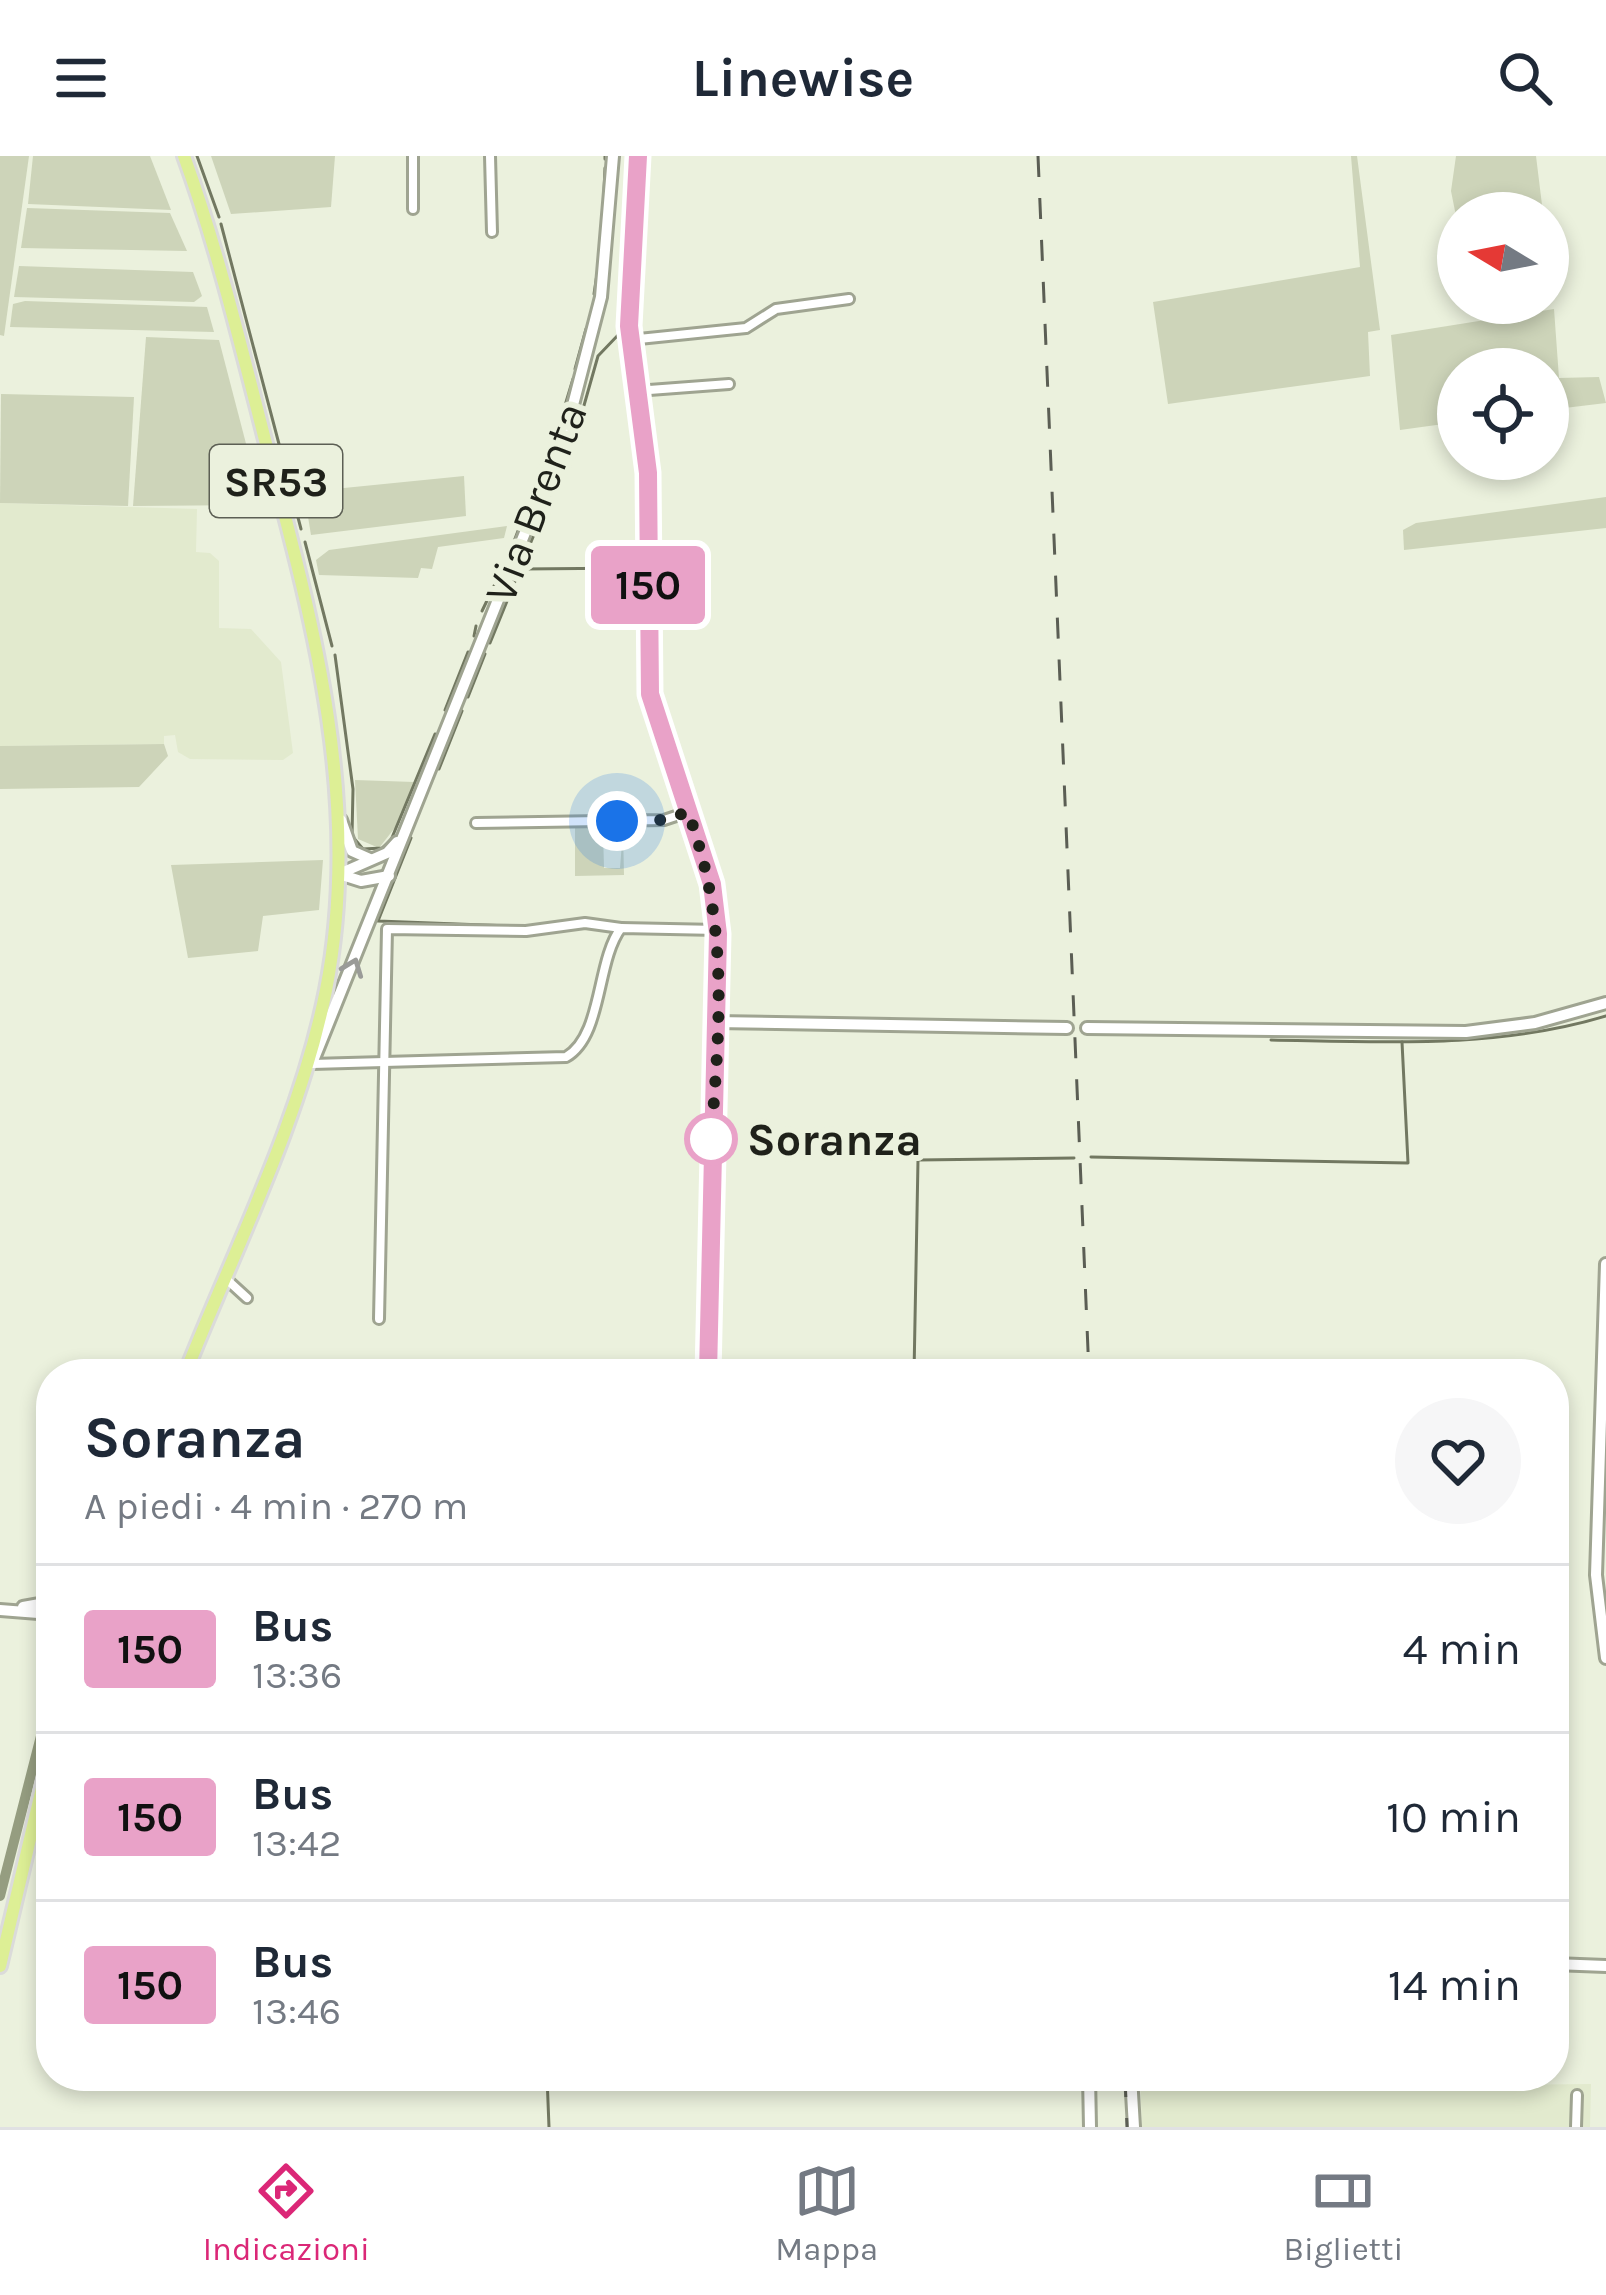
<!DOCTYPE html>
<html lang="it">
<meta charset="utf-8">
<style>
:root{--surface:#fff;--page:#f6f6f7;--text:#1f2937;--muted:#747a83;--line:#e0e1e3;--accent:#db2777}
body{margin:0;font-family:Karla,sans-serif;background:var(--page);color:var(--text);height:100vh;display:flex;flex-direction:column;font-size:45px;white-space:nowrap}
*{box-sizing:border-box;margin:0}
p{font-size:39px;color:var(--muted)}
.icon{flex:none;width:66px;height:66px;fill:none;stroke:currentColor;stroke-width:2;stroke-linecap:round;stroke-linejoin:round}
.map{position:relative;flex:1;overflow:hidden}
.drawer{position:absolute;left:36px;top:1203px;width:1533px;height:732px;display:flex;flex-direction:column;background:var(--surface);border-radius:48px;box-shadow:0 6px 18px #0003}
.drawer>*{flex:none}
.badge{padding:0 24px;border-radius:9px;font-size:42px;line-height:78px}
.needle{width:78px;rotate:280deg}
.controls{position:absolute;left:1437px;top:36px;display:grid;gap:24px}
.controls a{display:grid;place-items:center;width:132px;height:132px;border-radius:50%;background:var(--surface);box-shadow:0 6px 18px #0003;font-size:60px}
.you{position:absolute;width:60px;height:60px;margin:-30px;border:9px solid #fff;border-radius:50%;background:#1a73e8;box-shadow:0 0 0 18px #1a73e833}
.map>.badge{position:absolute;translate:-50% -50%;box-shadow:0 0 0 6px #fff}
.round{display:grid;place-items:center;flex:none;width:126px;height:126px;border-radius:63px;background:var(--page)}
.overview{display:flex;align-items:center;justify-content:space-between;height:204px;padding:0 48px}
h1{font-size:57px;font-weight:700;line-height:90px}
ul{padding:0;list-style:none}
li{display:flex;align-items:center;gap:36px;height:168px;padding:0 48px;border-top:3px solid var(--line)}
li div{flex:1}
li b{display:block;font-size:45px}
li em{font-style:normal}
li .badge{min-width:132px;font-weight:700;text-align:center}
header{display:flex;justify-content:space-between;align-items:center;height:156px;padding:0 48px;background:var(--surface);font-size:54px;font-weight:700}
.tabs{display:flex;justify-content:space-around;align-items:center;height:168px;border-top:3px solid var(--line);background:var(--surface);font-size:33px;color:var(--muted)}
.tabs a{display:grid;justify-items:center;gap:6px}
.tabs .current{color:var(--accent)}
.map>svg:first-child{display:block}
.built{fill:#e2eace}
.green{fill:#cdd4b9}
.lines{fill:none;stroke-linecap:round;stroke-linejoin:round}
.stream{stroke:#727861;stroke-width:3}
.canal{stroke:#959d80;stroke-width:10}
.minor-casing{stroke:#9fa491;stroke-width:14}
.tertiary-casing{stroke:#9fa491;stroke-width:16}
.secondary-casing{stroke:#9fa491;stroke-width:16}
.primary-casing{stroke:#dbdbda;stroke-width:18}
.minor{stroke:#fff;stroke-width:8}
.tertiary{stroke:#fff;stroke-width:10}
.secondary{stroke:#fff;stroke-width:10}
.primary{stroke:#ddef95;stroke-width:12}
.rail{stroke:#5b5e54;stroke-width:3;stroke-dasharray:21 21;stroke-linecap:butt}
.oneway{stroke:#9a9b98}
.line-casing{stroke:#fff;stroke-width:27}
.line{stroke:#e9a2c8;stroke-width:18}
.walk{stroke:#1f211a;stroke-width:12;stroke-dasharray:0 21.6}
.stop-dot{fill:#fff;stroke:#e9a2c8;stroke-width:6}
.labels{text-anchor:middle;stroke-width:12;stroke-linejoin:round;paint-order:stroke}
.shield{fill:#ebf1dd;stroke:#5c5f54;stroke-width:3}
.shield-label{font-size:42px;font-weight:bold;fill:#1f211a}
.street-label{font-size:45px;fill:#1f211a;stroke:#ebf1dd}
.stop-label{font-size:45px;font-weight:bold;fill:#1f211a;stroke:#ebf1dd;text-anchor:start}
</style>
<header><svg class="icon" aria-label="menu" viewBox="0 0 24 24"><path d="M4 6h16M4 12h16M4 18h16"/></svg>Linewise<svg class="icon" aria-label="search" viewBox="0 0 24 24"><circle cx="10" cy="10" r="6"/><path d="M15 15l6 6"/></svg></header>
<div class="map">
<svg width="1606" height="1971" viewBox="0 0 1606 1971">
<rect width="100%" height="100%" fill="#ebf1dd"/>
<!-- built -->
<g class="built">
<polygon points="0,347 197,353 196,396 210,397 219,405 219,472 251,473 281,506 293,597 283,604 190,603 178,596 175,579 164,580 164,588 0,590"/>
<polygon points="1140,1920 1511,1920 1512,1929 1591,1928 1590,1971 1142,1971"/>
</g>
<!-- green -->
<g class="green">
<polygon points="0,0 29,0 4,180 0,179"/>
<polygon points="33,0 150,0 171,54 28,48"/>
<polygon points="211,0 335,0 331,51 231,58"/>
<polygon points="1351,0 1357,0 1380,174 1368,176 1370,220 1168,248 1153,146 1360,111"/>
<polygon points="1456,0 1536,0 1543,57 1458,57 1458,70 1451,35"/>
<polygon points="27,52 170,57 187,95 21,92"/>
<polygon points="19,110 193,116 202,140 194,146 14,141"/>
<polygon points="25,145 207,151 214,176 10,171 13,148"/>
<polygon points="1554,153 1559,222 1599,221 1606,247 1548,254 1548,213 1458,213 1458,266 1400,274 1391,179"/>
<polygon points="146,181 219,184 262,349 133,350"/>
<polygon points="1,238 134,241 128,350 0,347"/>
<polygon points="464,320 466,360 311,379 304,336"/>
<polygon points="1606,341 1606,372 1404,394 1403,374 1416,367"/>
<polygon points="507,370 504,382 438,391 432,413 421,412 418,422 319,419 316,404 329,394"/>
<polygon points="164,588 168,600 139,631 0,633 0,590"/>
<polygon points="355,624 414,626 397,669 379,692 358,683"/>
<polygon points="610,670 603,675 604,712 620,712 623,674 624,719 575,720 575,671"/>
<polygon points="323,704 319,754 263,760 258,795 188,802 171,709"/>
</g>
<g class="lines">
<!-- stream -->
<g class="stream">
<polyline points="197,0 219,61"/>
<polyline points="605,0 605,3"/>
<polyline points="604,36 605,12"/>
<polyline points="631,46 632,0"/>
<polyline points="221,68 284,307"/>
<polyline points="628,98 621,182 640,318 641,487"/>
<polyline points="594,138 597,118"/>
<polyline points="575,213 586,173"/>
<polyline points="563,256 573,223"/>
<polyline points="581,260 598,200 620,177"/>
<polyline points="286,316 301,373"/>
<polyline points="531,341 560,266"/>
<polyline points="305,386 332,490"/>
<polyline points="522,413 638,412"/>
<polyline points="501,419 528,349"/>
<polyline points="482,455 495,428"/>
<polyline points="474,480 476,470"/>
<polyline points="490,487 576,275"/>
<polyline points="335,499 353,633 352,680 363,693 382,692 391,684 435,578"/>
<polyline points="641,499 643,545 673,639"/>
<polyline points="468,541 485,498"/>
<polyline points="445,554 468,496"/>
<polyline points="439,613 462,555"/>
<polyline points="683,669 705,731"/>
<polyline points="411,682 378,765 513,770"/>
<path d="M1271 884C1384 886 1497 893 1606 860"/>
<polyline points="1091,1001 1408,1007 1402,886"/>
<polyline points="914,1218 918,1004 1074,1002"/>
<polyline points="547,1920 549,1971"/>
</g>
<!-- canal -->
<polyline class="canal" points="0,1740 51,1541"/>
<!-- minor casing -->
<g class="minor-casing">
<g id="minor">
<polyline points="490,0 492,76"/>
<polyline points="413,53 413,0"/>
<polyline points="629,184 746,172 776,153 849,143"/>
<polyline points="636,235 729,228"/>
<polyline points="476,667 664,664 688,656"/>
<path d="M312 908 566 901C603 880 596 805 621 772L718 774"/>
<polyline points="224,1121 247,1142"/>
<polyline points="379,1163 387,773 526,775 585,767 621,772"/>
<polyline points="1576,1971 1577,1939"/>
</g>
</g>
<!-- tertiary casing -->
<g class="tertiary-casing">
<g id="tertiary">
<polyline points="715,866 1067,872"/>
<polyline points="1087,872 1466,876 1535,867 1606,847"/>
<polyline points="1606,1108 1596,1419 1606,1502"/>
<polyline points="23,1451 51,1446"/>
<polyline points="0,1454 51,1458"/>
<polyline points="1554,1808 1606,1810"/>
<polyline points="1131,1920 1134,1971"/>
</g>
</g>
<!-- secondary casing -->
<g class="secondary-casing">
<g id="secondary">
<polyline points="639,0 629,184 648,317 650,538 707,711 719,778 708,1218"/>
<polyline points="341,664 352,695 370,703"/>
<polyline points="339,718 387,697 397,686"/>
<polyline points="339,718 361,725 389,720"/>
<polyline points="313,905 567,272 601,141 613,0"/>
<polyline points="1089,1920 1090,1971"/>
</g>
</g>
<!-- primary casing -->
<g class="primary-casing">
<g id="primary">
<path d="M184 0C217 91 240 186 264 280 312 462 363 645 326 834 300 966 234 1094 185 1218"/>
<polyline points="0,1810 51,1594"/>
</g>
</g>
<!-- minor -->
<use href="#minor" class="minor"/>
<!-- tertiary -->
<use href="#tertiary" class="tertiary"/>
<!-- secondary -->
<use href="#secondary" class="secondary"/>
<!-- primary -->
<use href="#primary" class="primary"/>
<!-- rail -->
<g class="rail">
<polyline points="1038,0 1089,1218"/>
<polyline points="1125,1920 1127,1971"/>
</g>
</g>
<!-- one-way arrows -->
<defs><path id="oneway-chevron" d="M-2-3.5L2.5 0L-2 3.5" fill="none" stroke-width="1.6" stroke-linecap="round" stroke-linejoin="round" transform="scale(3)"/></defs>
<use class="oneway" href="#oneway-chevron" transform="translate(353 811) rotate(-69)"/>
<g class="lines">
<!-- line casing -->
<g class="line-casing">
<polyline id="line" points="638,0 629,170 648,317 650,538 712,728 718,778 708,1218"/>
</g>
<!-- line -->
<use href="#line" class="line"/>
<!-- walk -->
<path class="walk" d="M617 665 664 664 688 656C729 767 720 867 711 983"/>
</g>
<!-- markers -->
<circle class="stop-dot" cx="711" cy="983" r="24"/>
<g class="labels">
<!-- shield labels -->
<rect class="shield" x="210" y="289" width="132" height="72" rx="9"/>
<g class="shield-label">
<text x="276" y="340">SR53</text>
</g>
<!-- street labels -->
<g class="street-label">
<text transform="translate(535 346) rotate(-69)" y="16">Via Brenta</text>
</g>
<!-- stop labels -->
<g class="stop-label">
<text x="747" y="999">Soranza</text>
</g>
</g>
</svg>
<div class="controls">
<a><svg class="needle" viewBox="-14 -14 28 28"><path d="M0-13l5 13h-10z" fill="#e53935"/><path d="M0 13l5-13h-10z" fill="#747a83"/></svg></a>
<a><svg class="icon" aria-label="locate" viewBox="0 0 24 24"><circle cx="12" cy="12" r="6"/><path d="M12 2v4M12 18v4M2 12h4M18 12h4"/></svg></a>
</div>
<div class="you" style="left:617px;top:665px"></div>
<b class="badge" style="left:648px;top:429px;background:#e9a2c8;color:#111">150</b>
<section class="drawer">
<div class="overview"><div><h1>Soranza</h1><p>A piedi · 4 min · 270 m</p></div><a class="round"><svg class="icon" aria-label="heart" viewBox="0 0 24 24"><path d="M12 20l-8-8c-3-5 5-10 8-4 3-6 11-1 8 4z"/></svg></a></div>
<ul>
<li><span class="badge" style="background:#e9a2c8;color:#111">150</span><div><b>Bus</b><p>13:36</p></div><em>4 min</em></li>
<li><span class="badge" style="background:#e9a2c8;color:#111">150</span><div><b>Bus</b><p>13:42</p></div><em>10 min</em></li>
<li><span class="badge" style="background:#e9a2c8;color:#111">150</span><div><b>Bus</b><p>13:46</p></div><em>14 min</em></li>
</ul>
</section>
</div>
<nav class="tabs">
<a class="current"><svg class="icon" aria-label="directions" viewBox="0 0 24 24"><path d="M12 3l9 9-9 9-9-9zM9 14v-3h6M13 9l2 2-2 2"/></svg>Indicazioni</a>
<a><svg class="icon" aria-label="map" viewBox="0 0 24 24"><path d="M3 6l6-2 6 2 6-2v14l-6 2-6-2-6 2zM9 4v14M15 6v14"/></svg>Mappa</a>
<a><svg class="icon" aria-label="tickets" viewBox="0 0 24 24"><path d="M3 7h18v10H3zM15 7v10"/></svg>Biglietti</a>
</nav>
